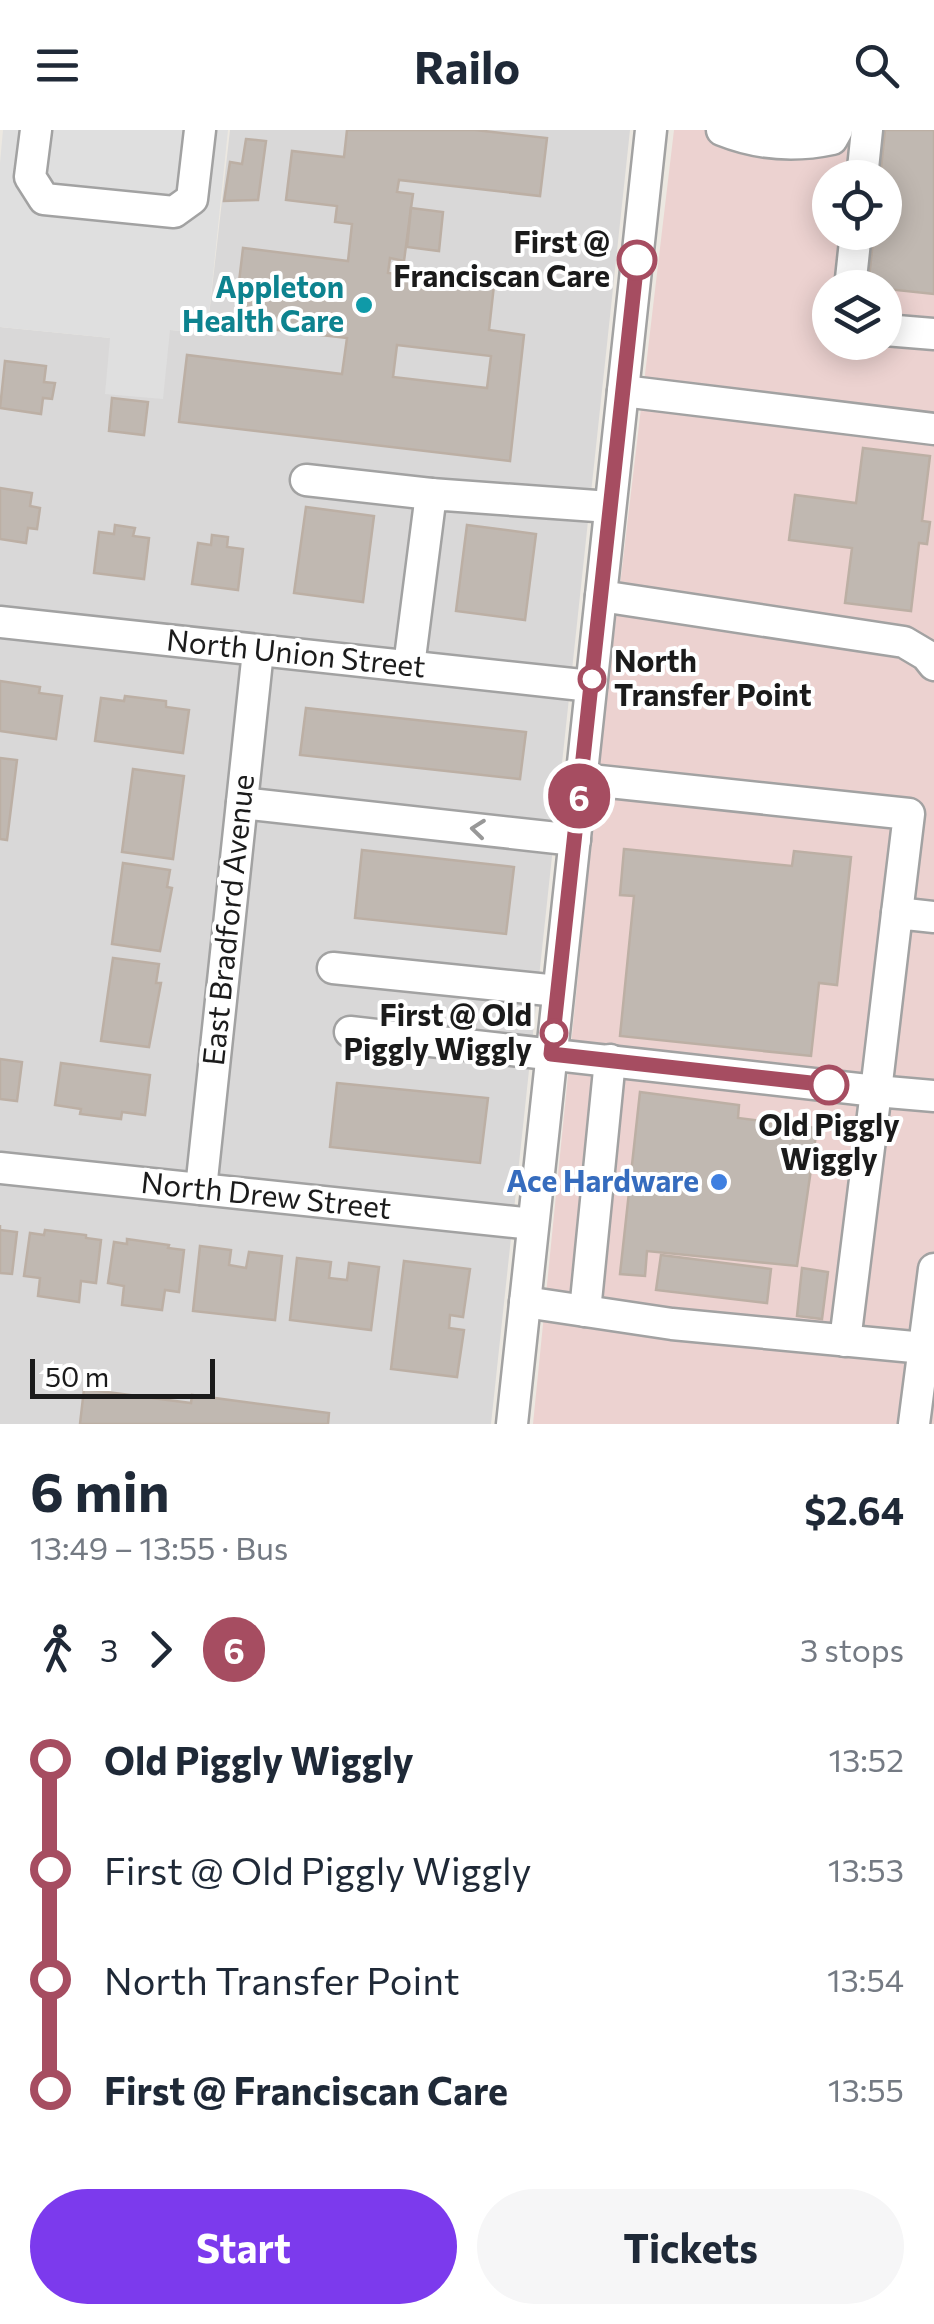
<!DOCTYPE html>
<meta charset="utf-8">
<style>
:root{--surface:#fff;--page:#f6f6f7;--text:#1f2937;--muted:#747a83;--accent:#7c3aed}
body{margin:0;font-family:Commissioner,sans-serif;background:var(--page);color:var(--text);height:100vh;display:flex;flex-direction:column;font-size:38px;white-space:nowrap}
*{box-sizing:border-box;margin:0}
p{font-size:32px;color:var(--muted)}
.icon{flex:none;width:55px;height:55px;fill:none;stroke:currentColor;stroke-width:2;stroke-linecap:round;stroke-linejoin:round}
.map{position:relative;height:1294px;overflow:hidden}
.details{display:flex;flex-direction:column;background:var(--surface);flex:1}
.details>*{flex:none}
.badge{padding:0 20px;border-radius:32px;font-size:35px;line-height:65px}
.controls{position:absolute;left:812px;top:30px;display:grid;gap:20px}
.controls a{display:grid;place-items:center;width:90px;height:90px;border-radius:50%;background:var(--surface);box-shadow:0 5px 25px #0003;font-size:50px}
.scale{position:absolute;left:30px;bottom:25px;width:185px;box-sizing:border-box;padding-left:10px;border:5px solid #1b1b1b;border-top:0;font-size:28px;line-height:35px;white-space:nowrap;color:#1b1b1b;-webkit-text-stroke:8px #fff;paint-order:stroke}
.map>.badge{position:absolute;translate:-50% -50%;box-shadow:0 0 0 5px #fff}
.legs{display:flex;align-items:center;gap:15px;height:110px;padding:0 30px;font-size:32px}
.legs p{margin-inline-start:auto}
.overview{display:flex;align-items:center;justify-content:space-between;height:170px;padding:0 30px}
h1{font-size:55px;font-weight:700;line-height:75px}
.primary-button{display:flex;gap:20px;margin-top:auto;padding:20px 30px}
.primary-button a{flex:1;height:115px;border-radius:60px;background:var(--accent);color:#fff;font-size:40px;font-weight:700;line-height:115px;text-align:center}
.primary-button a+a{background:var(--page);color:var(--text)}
ul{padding:0 30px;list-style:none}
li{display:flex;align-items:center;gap:35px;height:110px;font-size:38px}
li i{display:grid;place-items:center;width:15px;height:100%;margin:0 12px;background:currentColor}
li i::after{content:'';width:25px;height:25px;margin:-12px;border:8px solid;border-radius:50%;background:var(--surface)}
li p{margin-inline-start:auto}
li:first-child i{background:linear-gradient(#0000 50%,currentColor 0)}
li:last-child i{background:linear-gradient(currentColor 50%,#0000 0)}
header{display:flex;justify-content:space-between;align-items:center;height:130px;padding:0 30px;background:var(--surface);font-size:45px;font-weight:700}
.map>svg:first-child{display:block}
.residential{fill:#d9d8d8}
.commercial{fill:#ecd2d0;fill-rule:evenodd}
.parking{fill:#dfdfdf}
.building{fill:#c0b8b1;stroke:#bcafa4;stroke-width:2.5;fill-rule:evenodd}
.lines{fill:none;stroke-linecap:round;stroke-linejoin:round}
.minor-casing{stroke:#a2a2a2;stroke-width:35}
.minor{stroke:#fff;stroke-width:30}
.oneway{stroke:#989898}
.line-1-casing{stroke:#fff;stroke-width:22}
.line-1{stroke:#a64d61;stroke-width:15}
.stop-1-dot{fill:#fff;stroke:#a64d61;stroke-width:5}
.culture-dot{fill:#0f9aa8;stroke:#fff;stroke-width:4}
.shop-dot{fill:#3f7fe0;stroke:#fff;stroke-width:4}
.labels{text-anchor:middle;stroke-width:8;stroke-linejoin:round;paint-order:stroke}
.stop-label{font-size:30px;font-weight:bold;fill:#1b1b1b;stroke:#fff;text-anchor:end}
.culture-label{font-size:30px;font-weight:bold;fill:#0d838f;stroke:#fff;text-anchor:end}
.street-label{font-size:30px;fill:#1b1b1b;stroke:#fff}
.shop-label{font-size:30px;font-weight:bold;fill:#366cbe;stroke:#fff;text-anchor:end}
</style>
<header><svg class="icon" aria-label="menu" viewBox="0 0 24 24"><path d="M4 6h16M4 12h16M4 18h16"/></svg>Railo<svg class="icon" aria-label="search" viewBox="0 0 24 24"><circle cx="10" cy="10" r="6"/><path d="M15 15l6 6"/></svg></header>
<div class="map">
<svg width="934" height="1294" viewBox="0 0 934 1294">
<rect width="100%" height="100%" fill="#ece8e1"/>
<!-- residential -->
<polygon class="residential" points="230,0 630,0 491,1294 0,1294 0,197 111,208 170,200 207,203"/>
<!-- commercial -->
<path class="commercial" d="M674 0H934V1294H533L602 607ZM830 48H885V102H830ZM830 158H885V212H830Z"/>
<!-- parking -->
<polygon class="parking" points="3,0 228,0 207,204 170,200 163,269 105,264 110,208 0,197 0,33"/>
<!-- building -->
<g class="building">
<path d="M347 0H475L547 8 540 66 399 50 397 62 413 64 411 78 404 131 390 128 388 143 494 155 489 200 524 205 510 331 179 292 187 225 342 244 347 208 234 195 243 118 348 131 352 94 335 92 337 76 286 70 292 21 344 27ZM397 215 491 226 487 258 393 247Z"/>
<polygon points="885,0 934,0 934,164 868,157 874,102 885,102 885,48 880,48"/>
<polygon points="246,9 266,11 258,70 224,71 230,32 242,34"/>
<polygon points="411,78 443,82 439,121 407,117"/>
<polygon points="5,231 46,236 44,252 55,253 52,269 43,268 41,284 0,278"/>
<polygon points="112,268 148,272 144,305 109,301"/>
<polygon points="863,318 930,326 922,391 930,392 927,414 919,413 911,481 845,473 852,418 789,410 795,365 856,373"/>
<polygon points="0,358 32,363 30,376 40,378 37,399 28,398 26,413 0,409"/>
<polygon points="306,377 374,386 363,472 294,463"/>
<polygon points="115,395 135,398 133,406 149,408 144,449 94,443 99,402 114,404"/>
<polygon points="467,395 536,404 525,490 456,481"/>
<polygon points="212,405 228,407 227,417 243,419 238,460 192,454 198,413 211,415"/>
<polygon points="0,551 40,557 39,563 62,566 56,609 0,601"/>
<polygon points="125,566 166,571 166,577 189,580 183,623 95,611 101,568 124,571"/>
<polygon points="306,578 526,602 520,649 300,625"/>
<polygon points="0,628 17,630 7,710 0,709"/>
<polygon points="133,639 184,646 173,729 122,722"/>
<polygon points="624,719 792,736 794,721 851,727 837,855 819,853 811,926 620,906 634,766 620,765"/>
<polygon points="362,720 514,737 506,804 355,788"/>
<polygon points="123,733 170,740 167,757 172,758 160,821 112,814"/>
<polygon points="113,828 159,834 156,853 161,853 149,917 101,911"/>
<polygon points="0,929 22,932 17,971 0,969"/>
<polygon points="61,933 150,945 145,985 122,982 121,989 80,984 81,979 55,975"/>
<polygon points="337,953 488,968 480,1033 330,1017"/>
<polygon points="640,962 739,975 738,988 817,998 797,1136 647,1121 645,1146 620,1144"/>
<polygon points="0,1095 0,1100 17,1102 12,1144 0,1143"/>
<polygon points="45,1100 86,1105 86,1108 101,1110 96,1153 81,1151 79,1172 38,1166 40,1148 24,1146 30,1103 44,1105"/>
<polygon points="127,1109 169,1115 168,1118 184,1120 179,1162 165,1160 162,1180 122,1175 124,1156 108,1153 114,1112 127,1114"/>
<polygon points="200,1116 231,1120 229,1135 246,1138 249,1122 282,1126 275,1190 193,1181"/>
<polygon points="661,1125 771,1139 767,1173 656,1160"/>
<polygon points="297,1128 331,1132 329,1148 347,1150 349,1133 379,1137 371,1200 290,1190"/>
<polygon points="404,1131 470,1139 463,1187 450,1185 449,1198 464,1200 457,1247 391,1239"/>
<polygon points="802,1138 828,1142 822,1189 797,1186"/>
<polygon points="84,1259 191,1273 192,1265 329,1283 328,1294 80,1294"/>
</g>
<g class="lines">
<!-- minor casing -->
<g class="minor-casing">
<g id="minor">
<polyline points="36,0 30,47 44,69 174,82 192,69 200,0"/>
<path d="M722 0C757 14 795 17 832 9L837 0"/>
<polyline points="862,48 867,0"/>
<polyline points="850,158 856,102"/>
<polyline points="885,200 934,204"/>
<polyline points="623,261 934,299"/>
<polyline points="306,350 431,364"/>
<polyline points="601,466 904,512 926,525 934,535"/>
<polyline points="0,492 591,556"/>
<polyline points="409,536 431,364 610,377"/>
<polyline points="581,649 909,684 897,783"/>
<polyline points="242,673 575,710"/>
<polyline points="333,838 558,861"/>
<polyline points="350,902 876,961 897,783 934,787"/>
<polyline points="0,1038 533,1094"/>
<polyline points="201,1059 258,521"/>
<polyline points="525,1172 672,1194 924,1218"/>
<polyline points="585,1181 610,930"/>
<polyline points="845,1211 876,961 934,966"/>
<polyline points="512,1294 651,0"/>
<polyline points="914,1294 934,1139"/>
</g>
</g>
<!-- minor -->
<use href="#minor" class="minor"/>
</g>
<!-- one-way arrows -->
<defs><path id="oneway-chevron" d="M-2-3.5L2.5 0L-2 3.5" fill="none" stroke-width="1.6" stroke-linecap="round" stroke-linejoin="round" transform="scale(2.5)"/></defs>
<use class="oneway" href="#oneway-chevron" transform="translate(478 699) rotate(-174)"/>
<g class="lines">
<!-- line-1 casing -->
<g class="line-1-casing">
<polyline id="line-1" points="637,130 551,924 829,955"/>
</g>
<!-- line-1 -->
<use href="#line-1" class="line-1"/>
</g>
<!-- markers -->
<g class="stop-1-dot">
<circle cx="637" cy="130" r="18"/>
<circle cx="592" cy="549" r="12"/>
<circle cx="554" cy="903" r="12"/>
<circle cx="829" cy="955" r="18"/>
</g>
<circle class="culture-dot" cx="364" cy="175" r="10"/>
<circle class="shop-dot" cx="719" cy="1052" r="10"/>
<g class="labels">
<!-- stop labels -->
<g class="stop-label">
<text x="610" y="123">First @<tspan x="610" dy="34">Franciscan Care</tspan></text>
<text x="614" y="542" text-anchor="start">North<tspan x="614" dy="34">Transfer Point</tspan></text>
<text x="532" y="896">First @ Old<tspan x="532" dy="34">Piggly Wiggly</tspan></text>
<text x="829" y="1006" text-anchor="middle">Old Piggly<tspan x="829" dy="34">Wiggly</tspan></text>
</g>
<!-- culture labels -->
<g class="culture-label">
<text x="344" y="168">Appleton<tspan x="344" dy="34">Health Care</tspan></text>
</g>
<!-- street labels -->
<g class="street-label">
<text transform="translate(296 524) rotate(6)" y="10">North Union Street</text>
<text transform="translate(229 790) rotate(-84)" y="10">East Bradford Avenue</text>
<text transform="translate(266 1066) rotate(6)" y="10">North Drew Street</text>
</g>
<!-- shop labels -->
<g class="shop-label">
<text x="699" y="1062">Ace Hardware</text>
</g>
</g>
</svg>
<div class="controls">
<a><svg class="icon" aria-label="locate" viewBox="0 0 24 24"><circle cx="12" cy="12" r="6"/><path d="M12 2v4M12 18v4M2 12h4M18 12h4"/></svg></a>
<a><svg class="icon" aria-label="layers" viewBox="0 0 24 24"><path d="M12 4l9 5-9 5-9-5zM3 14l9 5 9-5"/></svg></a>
</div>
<div class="scale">50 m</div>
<b class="badge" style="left:579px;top:666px;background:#a64d61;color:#fff">6</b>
</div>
<section class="details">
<div class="overview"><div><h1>6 min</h1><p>13:49 – 13:55 · Bus</p></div><b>$2.64</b></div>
<div class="legs"><svg class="icon" aria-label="walk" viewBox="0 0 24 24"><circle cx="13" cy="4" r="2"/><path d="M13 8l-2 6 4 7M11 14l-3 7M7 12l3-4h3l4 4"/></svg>3<svg class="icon" aria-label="forward" viewBox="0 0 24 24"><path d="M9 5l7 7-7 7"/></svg><b class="badge" style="background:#a64d61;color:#fff">6</b><p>3 stops</p></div>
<ul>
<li><i style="color:#a64d61"></i><b>Old Piggly Wiggly</b><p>13:52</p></li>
<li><i style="color:#a64d61"></i><span>First @ Old Piggly Wiggly</span><p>13:53</p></li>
<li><i style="color:#a64d61"></i><span>North Transfer Point</span><p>13:54</p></li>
<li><i style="color:#a64d61"></i><b>First @ Franciscan Care</b><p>13:55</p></li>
</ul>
<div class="primary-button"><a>Start</a><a>Tickets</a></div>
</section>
